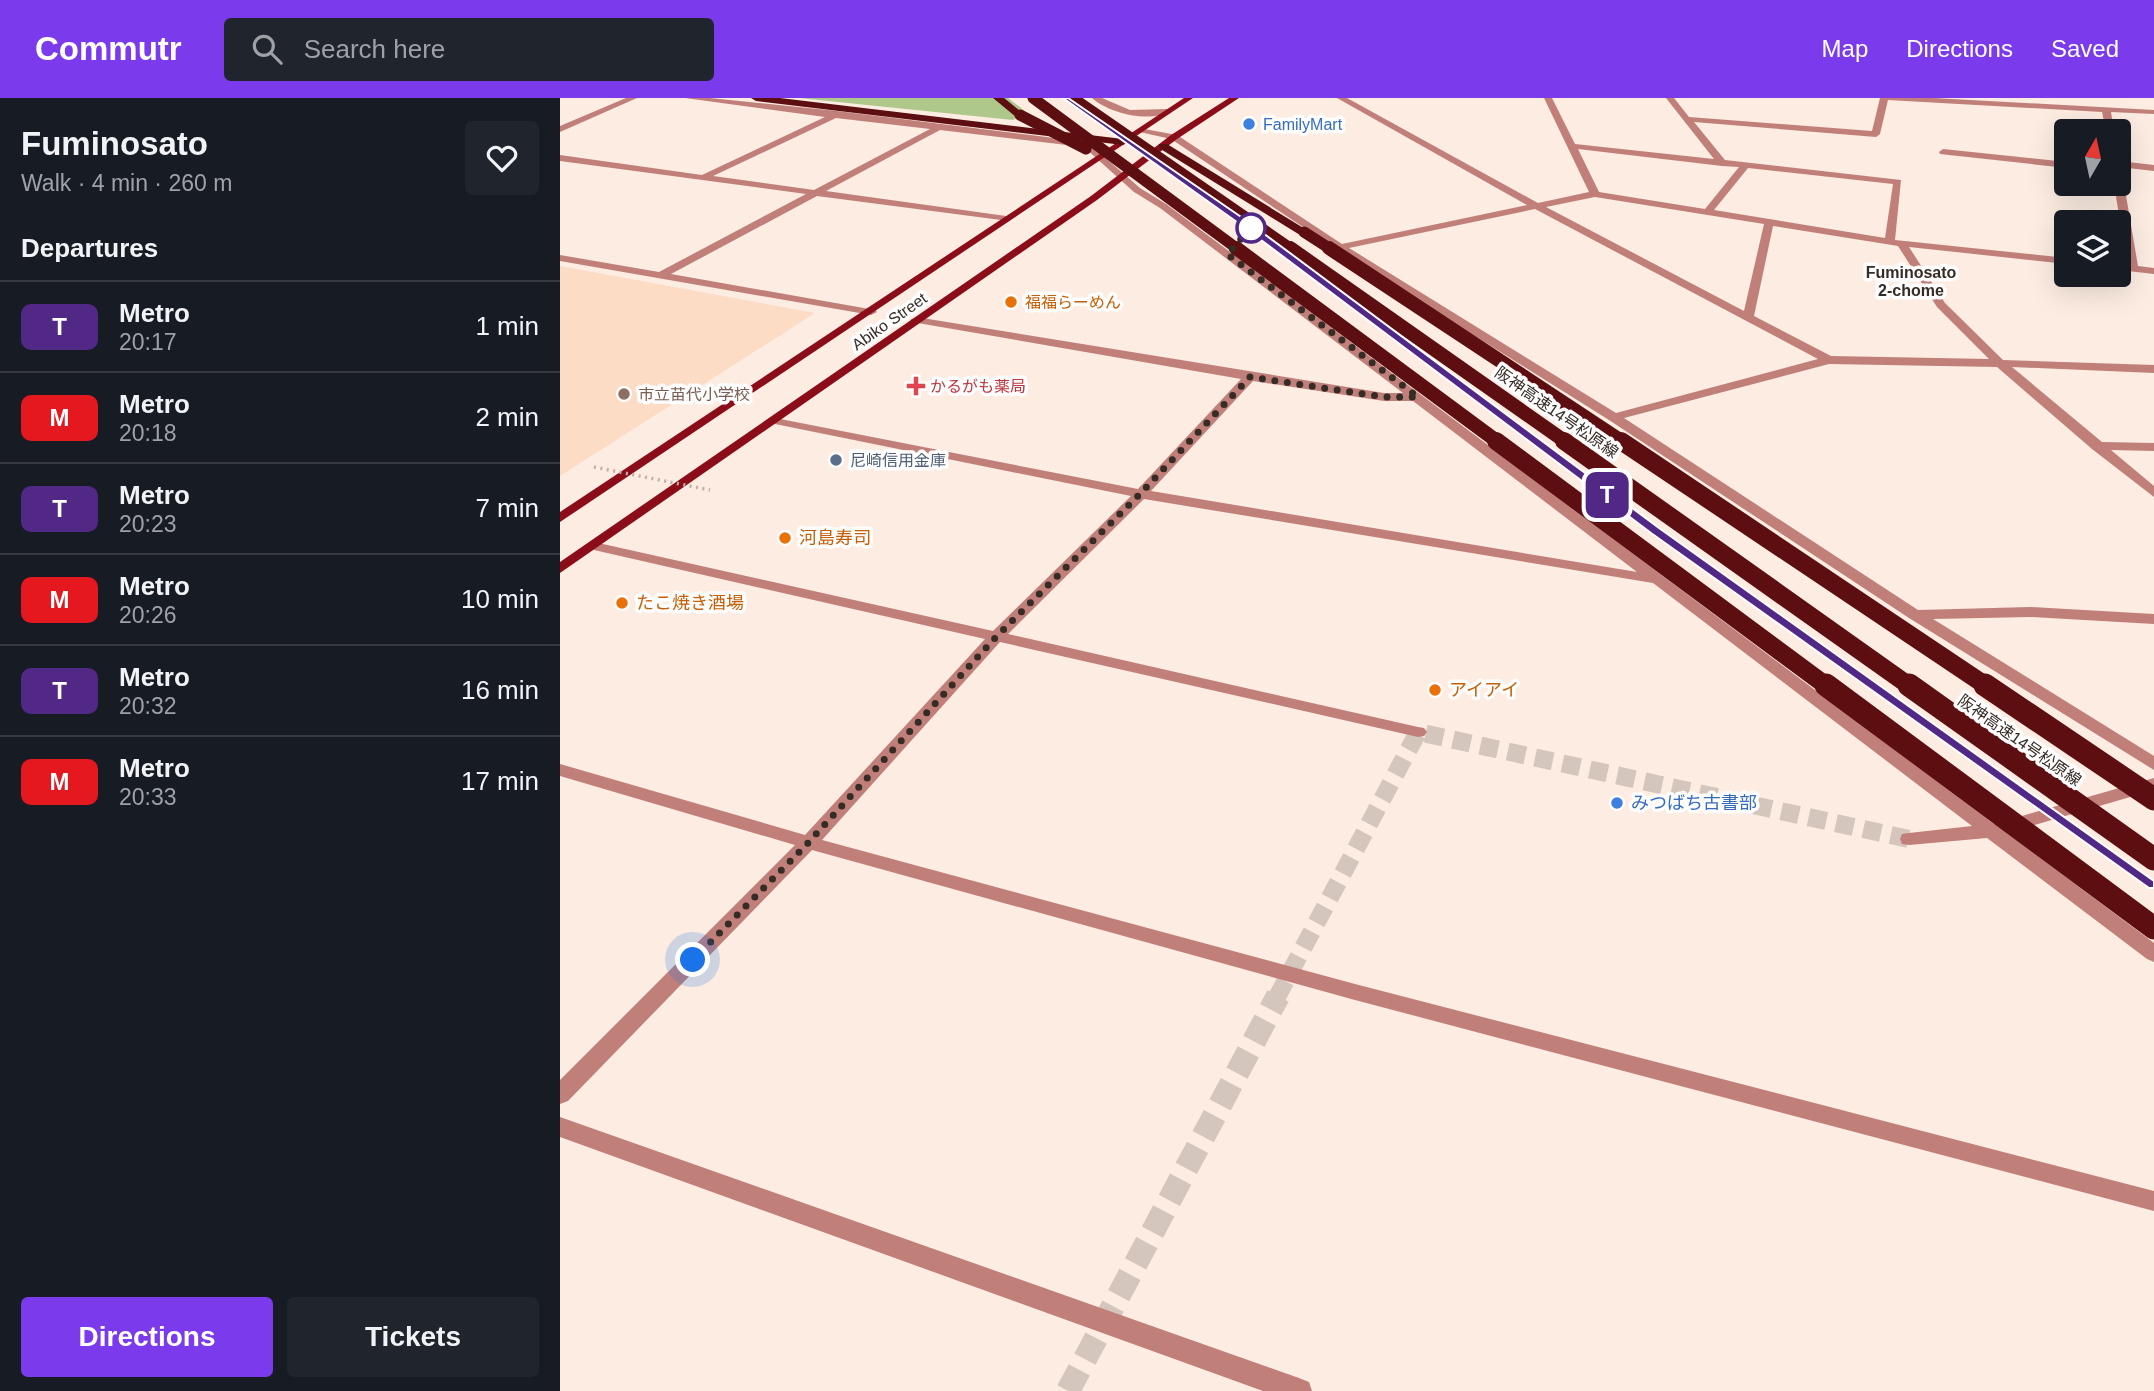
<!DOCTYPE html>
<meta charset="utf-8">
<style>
:root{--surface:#171b24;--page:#20242c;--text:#f1f3f6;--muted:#9ea1a6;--line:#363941;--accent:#7c3aed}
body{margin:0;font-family:Helvetica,"Noto Sans JP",sans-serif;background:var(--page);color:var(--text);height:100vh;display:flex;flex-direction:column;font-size:26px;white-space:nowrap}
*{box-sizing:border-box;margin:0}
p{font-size:23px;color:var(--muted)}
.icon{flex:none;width:38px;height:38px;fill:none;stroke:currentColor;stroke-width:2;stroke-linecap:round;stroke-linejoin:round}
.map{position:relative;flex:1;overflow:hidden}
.panel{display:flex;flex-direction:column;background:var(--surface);width:560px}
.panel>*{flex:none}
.badge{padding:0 14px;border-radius:10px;font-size:24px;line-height:46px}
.needle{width:46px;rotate:9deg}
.fabs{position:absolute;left:1494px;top:21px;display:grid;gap:14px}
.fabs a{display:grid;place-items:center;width:77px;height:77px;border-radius:7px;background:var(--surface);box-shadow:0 7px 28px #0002;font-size:35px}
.you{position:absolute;width:35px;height:35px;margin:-18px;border:5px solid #fff;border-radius:50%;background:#1a73e8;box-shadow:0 0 0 10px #1a73e833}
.map>.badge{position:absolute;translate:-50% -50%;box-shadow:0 0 0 4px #fff}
h2{padding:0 21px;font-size:26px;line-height:63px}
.round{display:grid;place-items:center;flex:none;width:74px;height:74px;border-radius:7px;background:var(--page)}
.head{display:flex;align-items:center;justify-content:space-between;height:119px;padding:0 21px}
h1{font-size:33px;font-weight:700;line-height:52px}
.cta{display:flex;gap:14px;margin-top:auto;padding:14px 21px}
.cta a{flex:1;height:80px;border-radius:7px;background:var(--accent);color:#fff;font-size:28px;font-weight:700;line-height:80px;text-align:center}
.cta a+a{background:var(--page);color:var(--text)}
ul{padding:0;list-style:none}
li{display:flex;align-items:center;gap:21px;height:91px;padding:0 21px;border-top:2px solid var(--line)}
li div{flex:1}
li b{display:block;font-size:26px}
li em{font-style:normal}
li .badge{min-width:77px;font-weight:700;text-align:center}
header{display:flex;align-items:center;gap:42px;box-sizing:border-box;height:98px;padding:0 35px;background:var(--accent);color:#fff}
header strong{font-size:33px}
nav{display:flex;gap:38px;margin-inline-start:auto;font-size:24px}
.search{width:490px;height:63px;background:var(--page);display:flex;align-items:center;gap:18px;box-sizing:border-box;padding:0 24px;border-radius:7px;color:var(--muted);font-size:26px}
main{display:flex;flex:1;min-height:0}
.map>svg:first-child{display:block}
.built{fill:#fddcc6}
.green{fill:#aec78a}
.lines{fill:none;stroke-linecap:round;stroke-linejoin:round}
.minor-tunnel-far1{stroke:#d4c6bc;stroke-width:18;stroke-dasharray:18 10;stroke-linecap:butt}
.minor-tunnel{stroke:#d4c6bc;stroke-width:24;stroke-dasharray:24 12;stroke-linecap:butt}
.minor{fill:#c17f7a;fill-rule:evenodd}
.major{fill:#8b0d19;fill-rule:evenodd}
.highway{fill:#5c0e11;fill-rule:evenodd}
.path-bridge{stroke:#beb0a7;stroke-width:3.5;stroke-dasharray:2 4.5;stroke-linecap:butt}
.highway-bridge-far3{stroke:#5c0e11;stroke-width:11}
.highway-bridge-far2{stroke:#5c0e11;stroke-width:14}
.highway-bridge-far1{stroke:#5c0e11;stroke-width:18}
.highway-bridge{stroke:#5c0e11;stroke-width:23}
.line{fill:#522886;stroke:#fff;stroke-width:2}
.walk{stroke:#352c25;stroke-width:7;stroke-dasharray:0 12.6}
.shop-dot{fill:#3f7fe0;stroke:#fdfdfd;stroke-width:2.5}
.stop-dot{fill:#fff;stroke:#522886;stroke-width:3.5}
.food-dot{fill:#e8710a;stroke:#fdfdfd;stroke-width:2.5}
.health-dot{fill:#e0444e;stroke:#fdfdfd;stroke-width:2.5}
.education-dot{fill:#8d6e63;stroke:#fdfdfd;stroke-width:2.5}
.service-dot{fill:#5c6f8a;stroke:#fdfdfd;stroke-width:2.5}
.labels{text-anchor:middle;stroke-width:7;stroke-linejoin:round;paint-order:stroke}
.far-shop-label{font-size:16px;fill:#366cbe;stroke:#fdfdfd;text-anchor:start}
.far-neighbourhood-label{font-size:16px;font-weight:bold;fill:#352c25;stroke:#fdfdfd}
.far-food-label{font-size:16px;fill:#c56008;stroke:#fdfdfd;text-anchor:start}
.far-street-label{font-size:16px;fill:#352c25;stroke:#fdfdfd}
.far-health-label{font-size:16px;fill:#be3a42;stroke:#fdfdfd;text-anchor:start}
.far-education-label{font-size:16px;fill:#785e54;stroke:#fdfdfd;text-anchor:start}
.far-service-label{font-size:16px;fill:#4e5e75;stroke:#fdfdfd;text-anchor:start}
.food-label{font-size:18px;fill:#c56008;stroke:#fdfdfd;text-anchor:start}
.shop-label{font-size:18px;fill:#366cbe;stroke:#fdfdfd;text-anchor:start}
</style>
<header>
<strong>Commutr</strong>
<div class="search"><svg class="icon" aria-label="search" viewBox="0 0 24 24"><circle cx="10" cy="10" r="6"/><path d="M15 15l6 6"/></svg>Search here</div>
<nav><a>Map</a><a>Directions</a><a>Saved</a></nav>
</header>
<main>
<section class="panel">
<div class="head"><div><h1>Fuminosato</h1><p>Walk · 4 min · 260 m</p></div><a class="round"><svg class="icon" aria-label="heart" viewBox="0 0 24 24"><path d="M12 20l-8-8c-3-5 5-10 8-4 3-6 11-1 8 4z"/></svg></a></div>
<h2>Departures</h2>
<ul>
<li><span class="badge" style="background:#522886;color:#fff">T</span><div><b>Metro</b><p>20:17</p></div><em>1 min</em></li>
<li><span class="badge" style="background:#e5171f;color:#fff">M</span><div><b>Metro</b><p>20:18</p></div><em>2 min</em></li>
<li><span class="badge" style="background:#522886;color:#fff">T</span><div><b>Metro</b><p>20:23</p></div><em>7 min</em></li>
<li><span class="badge" style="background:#e5171f;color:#fff">M</span><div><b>Metro</b><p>20:26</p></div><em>10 min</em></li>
<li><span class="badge" style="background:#522886;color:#fff">T</span><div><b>Metro</b><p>20:32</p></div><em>16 min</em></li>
<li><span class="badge" style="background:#e5171f;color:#fff">M</span><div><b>Metro</b><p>20:33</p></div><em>17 min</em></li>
</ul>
<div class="cta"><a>Directions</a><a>Tickets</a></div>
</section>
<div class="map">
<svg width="1594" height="1293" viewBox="0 0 1594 1293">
<rect width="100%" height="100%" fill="#fcece2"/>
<!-- built -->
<polygon class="built" points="0,168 255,215 0,378"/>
<!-- green -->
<polygon class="green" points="239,0 448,0 465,13 453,22"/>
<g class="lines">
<!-- minor-tunnel-far1 -->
<polyline class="minor-tunnel-far1" points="717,899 858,634 1349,741"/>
<!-- minor-tunnel -->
<polyline class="minor-tunnel" points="508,1293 718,898"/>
<!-- minor -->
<g class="minor">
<polygon points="66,0 77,0 0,34 0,28"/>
<path d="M125 0H150L277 13 527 44 580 90 606 106 1434 726 1594 680V692L1447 735 1594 845V864L1587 861 1427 740 1349 747 1342 746 1340 741 1342 736 1349 735 1412 728 1093 485 584 401 448 536 858 629 864 630 867 634 864 638 858 639 440 544 262 742 795 886 1594 1093V1113L795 902 252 752 8 1003 0 1006V982L235 747 0 678V666L245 737 425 541 34 452 27 448 29 445 34 444 433 533 571 398 215 326 210 325V319L578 391 681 281 352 224 350 222 356 219 824 295H843L600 110 574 94 524 49 380 32 266 93 446 118 451 121 449 123 257 98 111 176 315 212 317 214 311 217 0 163V157L99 174 246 96 0 63V57L142 77 265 19ZM276 20 370 31 254 92 153 78ZM693 283 824 303H853L1077 474 591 393Z"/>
<path d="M532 0H542L570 12 608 11 612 13C590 25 550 16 532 0Z"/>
<path d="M777 0H787L978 105 1029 94 984 0H992L1015 46 1154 61 1106 0H1114L1129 19 1312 33 1320 0H1374L1594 12V16L1551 14 1554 33H1546L1542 14 1328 2 1320 36 1316 39 1134 24 1165 62 1341 82 1335 142 1507 160V166L1349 149 1385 205 1443 262 1594 267V275L1452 269 1542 344 1594 345V353L1551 352 1594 388V399L1532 351 1437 269 1269 266 1064 320 1358 512 1470 509 1594 516V526L1470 519 1373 521 1594 658V672L1349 520 1049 322 776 151 611 41 575 33 579 30 617 37 782 146 967 107ZM1018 51 1162 68 1179 69 1145 111 1039 94ZM1188 70 1333 86 1325 140 1154 112ZM1035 99 1204 126 1184 213 986 109ZM975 111 1258 261 1056 315 789 150ZM1213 128 1338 148 1377 209 1429 261 1271 258 1194 218Z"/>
<polygon points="1383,51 1507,64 1507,70 1380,56 1379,54"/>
<polygon points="1559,63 1594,67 1594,73 1559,69"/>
<polygon points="1559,83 1564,86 1578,168 1594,170 1594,176 1559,172 1559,166 1567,167 1554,86 1559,86"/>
<polygon points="0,1019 739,1280 749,1284 752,1293 703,1293 0,1039"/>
</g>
<!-- major -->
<g class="major">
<polygon points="624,0 633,0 0,424 0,414"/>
<polygon points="669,0 679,0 617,41 537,102 0,475 0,464 531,98 611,37"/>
</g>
<!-- highway -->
<g class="highway">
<polygon points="191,0 220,0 563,41 568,44 563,47 196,3"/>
<polygon points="433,0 444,0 465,17 456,19"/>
<polygon points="599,46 607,46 750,134 740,137 599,50"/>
</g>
<!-- path-bridge -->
<polyline class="path-bridge" points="34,369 150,392"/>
<!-- highway-bridge-far3 -->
<g class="highway-bridge-far3">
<polyline points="473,0 679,152"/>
<polyline points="513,0 733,152"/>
<polyline points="460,17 526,51"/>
<polyline points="744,134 772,152"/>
</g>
<!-- highway-bridge-far2 -->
<g class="highway-bridge-far2">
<polyline points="676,150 938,344"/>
<polyline points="730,150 1006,344"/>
<polyline points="769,150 1063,344"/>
</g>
<!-- highway-bridge-far1 -->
<g class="highway-bridge-far1">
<polyline points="936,343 1268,589"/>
<polyline points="1004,343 1351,589"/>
<polyline points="1061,343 1428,589"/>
</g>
<!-- highway-bridge -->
<g class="highway-bridge">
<polyline points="1266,587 1594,830"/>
<polyline points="1349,587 1594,761"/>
<polyline points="1425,587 1594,701"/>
</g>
</g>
<!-- line -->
<polygon class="line" points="503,0 508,0 687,123 1099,430 1594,783 1594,790 1589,790 1091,435 681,127"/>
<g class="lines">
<!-- walk -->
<polyline class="walk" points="133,862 247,746 435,540 580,396 690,279 824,299 858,299 667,156 691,130"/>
</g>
<!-- markers -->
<g class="shop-dot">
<circle cx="689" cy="26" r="7"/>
<circle cx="1057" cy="705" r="7"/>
</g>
<circle class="stop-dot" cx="691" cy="130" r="14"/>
<g class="food-dot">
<circle cx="451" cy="204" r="7"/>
<circle cx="225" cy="440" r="7"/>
<circle cx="62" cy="505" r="7"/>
<circle cx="875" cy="592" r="7"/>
</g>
<path class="health-dot" d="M352.5 277.5h7v7h7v7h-7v7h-7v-7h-7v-7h7z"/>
<circle class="education-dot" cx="64" cy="296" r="7"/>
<circle class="service-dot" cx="276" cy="362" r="7"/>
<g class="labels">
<!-- far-shop labels -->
<g class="far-shop-label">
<text x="703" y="32">FamilyMart</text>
</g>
<!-- far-neighbourhood labels -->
<g class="far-neighbourhood-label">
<text x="1351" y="180">Fuminosato<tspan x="1351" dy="18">2-chome</tspan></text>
</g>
<!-- far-food labels -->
<g class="far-food-label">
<text x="465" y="210">福福らーめん</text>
</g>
<!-- far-street labels -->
<g class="far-street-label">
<text transform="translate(329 223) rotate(-35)" y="6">Abiko Street</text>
<text transform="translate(997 314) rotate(35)" y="6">阪神高速14号松原線</text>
<text transform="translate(1460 642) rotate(35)" y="6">阪神高速14号松原線</text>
</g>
<!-- far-health labels -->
<g class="far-health-label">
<text x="370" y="294">かるがも薬局</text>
</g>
<!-- far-education labels -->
<g class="far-education-label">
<text x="78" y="302">市立苗代小学校</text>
</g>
<!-- far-service labels -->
<g class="far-service-label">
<text x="290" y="368">尼崎信用金庫</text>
</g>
<!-- food labels -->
<g class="food-label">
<text x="239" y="446">河島寿司</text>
<text x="76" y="511">たこ焼き酒場</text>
<text x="889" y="598">アイアイ</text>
</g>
<!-- shop labels -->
<g class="shop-label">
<text x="1071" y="711">みつばち古書部</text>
</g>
</g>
</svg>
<div class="fabs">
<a><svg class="needle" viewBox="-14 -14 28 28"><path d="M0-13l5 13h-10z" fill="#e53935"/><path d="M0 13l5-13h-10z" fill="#9ea1a6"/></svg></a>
<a><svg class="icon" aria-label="layers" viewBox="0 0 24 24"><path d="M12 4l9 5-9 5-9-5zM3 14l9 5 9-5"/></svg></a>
</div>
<div class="you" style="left:133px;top:862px"></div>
<b class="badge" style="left:1047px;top:397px;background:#522886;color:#fff">T</b>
</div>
</main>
